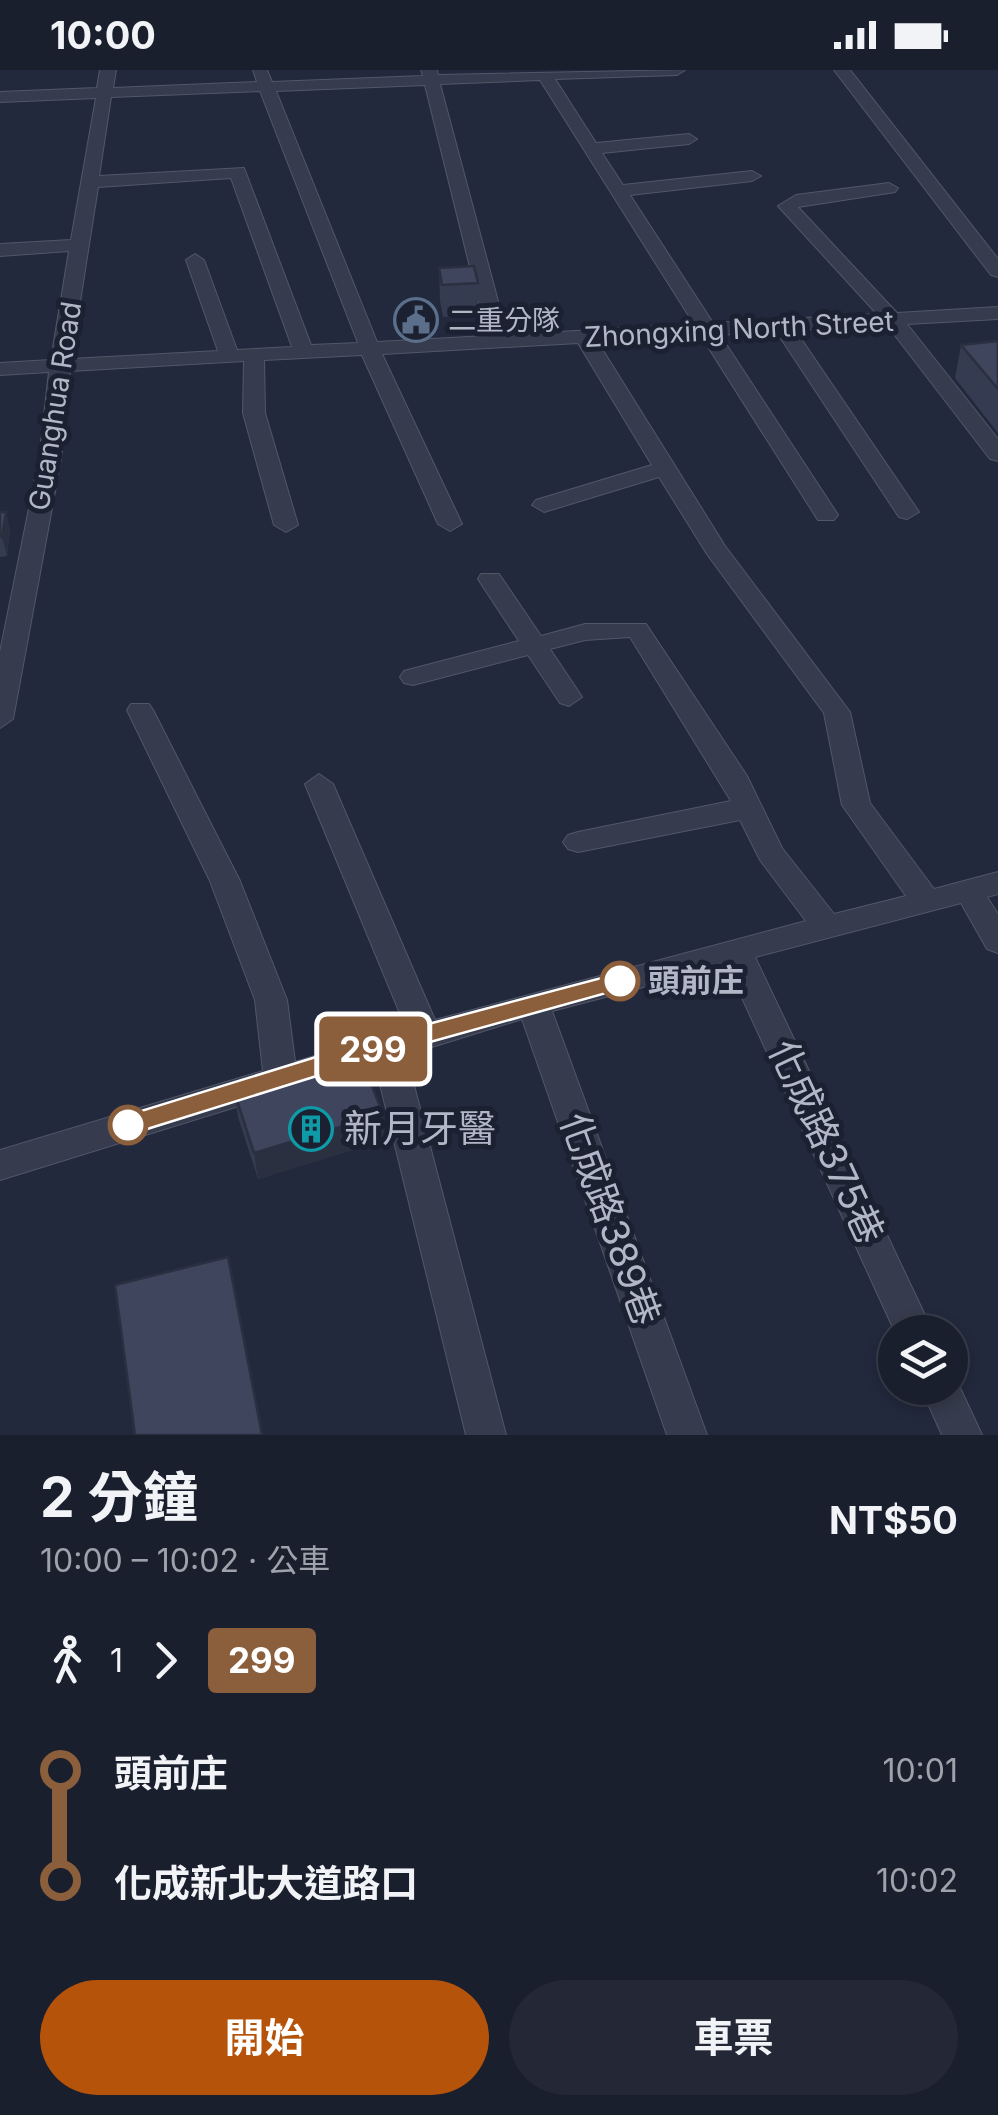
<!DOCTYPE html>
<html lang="zh-TW">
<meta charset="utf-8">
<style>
:root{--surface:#1a1f2e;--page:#232736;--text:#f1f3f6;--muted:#9fa2aa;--line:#383d4a;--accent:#b45309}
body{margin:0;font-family:Inter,"Noto Sans TC",sans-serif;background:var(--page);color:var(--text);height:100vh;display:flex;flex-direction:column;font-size:38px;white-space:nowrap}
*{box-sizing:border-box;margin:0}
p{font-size:32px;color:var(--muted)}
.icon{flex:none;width:55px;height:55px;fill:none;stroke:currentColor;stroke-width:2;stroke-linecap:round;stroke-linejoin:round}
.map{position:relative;height:1365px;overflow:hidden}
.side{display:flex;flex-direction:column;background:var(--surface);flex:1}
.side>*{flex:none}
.badge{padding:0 20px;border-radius:8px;font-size:35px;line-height:65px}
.controls{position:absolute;left:878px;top:1245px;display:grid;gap:20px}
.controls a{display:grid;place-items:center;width:90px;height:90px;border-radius:50%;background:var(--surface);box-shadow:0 5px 15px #0003,0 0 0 2px var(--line);font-size:50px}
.map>.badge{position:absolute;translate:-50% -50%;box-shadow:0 0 0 5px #fff}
.legs{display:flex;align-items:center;gap:15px;height:110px;padding:0 40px;font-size:32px}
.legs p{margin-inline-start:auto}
.overview{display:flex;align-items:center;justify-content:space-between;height:170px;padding:0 40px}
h1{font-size:55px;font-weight:700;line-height:75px}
.action{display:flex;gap:20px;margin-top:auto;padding:20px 40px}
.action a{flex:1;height:115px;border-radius:60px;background:var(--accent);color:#fff;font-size:40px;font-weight:700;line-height:115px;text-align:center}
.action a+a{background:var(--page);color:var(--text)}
ul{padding:0 40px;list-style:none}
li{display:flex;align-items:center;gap:35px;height:110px;font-size:38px}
li i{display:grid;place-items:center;width:15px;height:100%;margin:0 12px;background:currentColor}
li i::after{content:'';width:25px;height:25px;margin:-12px;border:8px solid;border-radius:50%;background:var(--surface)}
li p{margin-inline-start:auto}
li:first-child i{background:linear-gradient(#0000 50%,currentColor 0)}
li:last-child i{background:linear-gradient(currentColor 50%,#0000 0)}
.status{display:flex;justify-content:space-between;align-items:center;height:70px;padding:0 50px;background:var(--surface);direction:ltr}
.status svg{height:28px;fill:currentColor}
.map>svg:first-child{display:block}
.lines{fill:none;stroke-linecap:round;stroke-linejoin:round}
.minor-casing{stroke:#525768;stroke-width:2}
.minor{fill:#363c4d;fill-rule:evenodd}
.wall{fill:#353b50}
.shaded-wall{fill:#2b3041}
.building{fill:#3e455d;stroke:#2b3041;stroke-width:2.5}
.line-1{fill:#8b5e3c;stroke:#fff;stroke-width:2.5}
.stop-1-dot{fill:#fff;stroke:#8b5e3c;stroke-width:5}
.labels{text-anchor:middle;stroke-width:10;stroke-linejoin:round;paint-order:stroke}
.far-poi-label{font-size:28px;fill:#b2b7c8;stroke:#1c2132;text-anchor:start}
.far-street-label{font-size:28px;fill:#b2b7c8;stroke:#1c2132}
.stop-label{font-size:32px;font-weight:bold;fill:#b2b7c8;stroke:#1c2132;text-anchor:start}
.near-poi-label{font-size:38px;fill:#b2b7c8;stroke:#1c2132;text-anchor:start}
.near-street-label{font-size:38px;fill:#b2b7c8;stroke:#1c2132}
</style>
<div class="status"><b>10:00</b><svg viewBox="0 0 49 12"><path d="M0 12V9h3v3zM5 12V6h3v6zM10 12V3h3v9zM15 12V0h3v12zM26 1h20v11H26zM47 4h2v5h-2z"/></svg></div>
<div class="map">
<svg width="998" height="1365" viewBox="0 0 998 1365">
<rect width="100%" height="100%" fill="#22293d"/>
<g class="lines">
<!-- minor casing -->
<g class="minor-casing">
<g id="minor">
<path d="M100 0H116L113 18 257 12 253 0H267L272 12 423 6 421 0H437L438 5 685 0 677 5 555 9 596 73 689 64 697 69 689 74 602 83 623 115 752 101 761 106 752 111 630 125 713 253 877 244 778 136 796 125 889 113 898 118 895 122 798 137 897 243 998 237V249L907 254 998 369V391L990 389 887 255 795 260 919 442 907 449 899 447 776 261 720 265 838 445 834 450H818L701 266 597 271 725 476 850 642 870 733 934 819 998 802V824L987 827 998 844V883L987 879 961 833 755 887 933 1262H895L727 895 552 941 707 1365H667L522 949 406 985 506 1365H466L375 994 0 1110V1080L263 1001 255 930 210 811 127 640 131 634H149L153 640 240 811 287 930 295 992 406 958 305 714 319 704 333 714 435 950 806 851 760 790 740 750 578 782 568 779 563 772 568 765 578 762 731 731 630 567 585 570 550 579 582 627 569 636 560 633 528 585 413 615 404 613 400 607 404 601 519 571 478 509 481 504H499L541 566 585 554H646L747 706 782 778 834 844 906 826 842 735 824 643 707 484 659 407 544 442 532 435 536 430 652 395 578 273 382 284 462 454 450 461 438 454 362 285 264 290 265 343 298 455 286 462 274 455 243 343 244 291 70 301 61 389 13 649 0 658V582L39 389 49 302 0 305V293L51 290 69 181 0 186V174L71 170 96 28 0 32V22L97 18ZM540 10 694 254 507 265 440 14ZM425 15 487 266 377 272 276 21ZM260 21 358 273 311 275 244 98 99 106 111 27ZM231 108 292 277 237 280 204 190 195 184 186 190 218 281 71 289 98 117Z"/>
<polygon points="834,0 850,0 998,189 998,207 991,205"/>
<polygon points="950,1303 954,1305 982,1365 942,1365 921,1318 950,1318"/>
</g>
</g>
<!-- minor -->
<use href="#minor" class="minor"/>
</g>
<!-- wall -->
<g class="wall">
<polygon points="439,198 478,213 478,245 443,247 440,231"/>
<polygon points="998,271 998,363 955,308 961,275"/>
<polygon points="0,442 6,442 10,461 7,486 0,487"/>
<polygon points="234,1021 383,1044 385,1070 258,1109 238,1047"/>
</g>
<!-- shaded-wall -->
<g class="shaded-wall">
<polygon points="6,442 10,461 7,486 2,467"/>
<polygon points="383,1044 385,1070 258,1109 254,1083"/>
</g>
<!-- building -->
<g class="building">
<polygon points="474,196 478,213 442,215 439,198"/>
<polygon points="998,271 998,319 961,275"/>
<polygon points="0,442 6,442 2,467 0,467"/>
<polygon points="359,984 383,1044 254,1083 234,1021"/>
<polygon points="228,1187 262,1365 135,1365 115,1215"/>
</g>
<!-- line-1 -->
<polygon class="line-1" points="620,903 632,911 628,917 387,984 128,1065 116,1055 128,1045 387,965"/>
<!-- icons -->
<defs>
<g id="civic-ring" transform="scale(2.25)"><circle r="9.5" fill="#1c2132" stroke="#5c6f8a" stroke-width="1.5"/><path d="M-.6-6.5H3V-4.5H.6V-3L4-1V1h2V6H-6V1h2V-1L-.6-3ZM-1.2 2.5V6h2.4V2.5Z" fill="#5c6f8a"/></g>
<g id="building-ring" transform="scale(2.25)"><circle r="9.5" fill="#1c2132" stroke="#0f9aa8" stroke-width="1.5"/><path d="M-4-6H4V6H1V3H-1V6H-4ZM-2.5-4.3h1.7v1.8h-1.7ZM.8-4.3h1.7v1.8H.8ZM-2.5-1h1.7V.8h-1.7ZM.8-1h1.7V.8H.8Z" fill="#0f9aa8"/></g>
</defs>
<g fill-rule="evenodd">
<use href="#civic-ring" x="416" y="250"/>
<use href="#building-ring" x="311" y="1059"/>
</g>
<!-- markers -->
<g class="stop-1-dot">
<circle cx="620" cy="911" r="18"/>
<circle cx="128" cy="1055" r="18"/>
</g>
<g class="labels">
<!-- far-poi labels -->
<g class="far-poi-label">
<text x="448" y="260">二重分隊</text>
</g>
<!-- far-street labels -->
<g class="far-street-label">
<text transform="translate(739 259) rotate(-3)" y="10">Zhongxing North Street</text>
<text transform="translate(55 336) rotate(-81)" y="10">Guanghua Road</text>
</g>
<!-- stop labels -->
<g class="stop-label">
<text x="648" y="922">頭前庄</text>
</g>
<!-- near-poi labels -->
<g class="near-poi-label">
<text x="344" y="1072">新月牙醫</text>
</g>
<!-- near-street labels -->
<g class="near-street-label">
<text transform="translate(826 1072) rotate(65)" y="13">化成路375巷</text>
<text transform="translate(610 1149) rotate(70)" y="13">化成路389巷</text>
</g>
</g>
</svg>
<div class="controls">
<a><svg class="icon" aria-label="layers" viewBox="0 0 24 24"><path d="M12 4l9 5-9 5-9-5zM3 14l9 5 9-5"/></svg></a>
</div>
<b class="badge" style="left:373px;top:979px;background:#8b5e3c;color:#fff">299</b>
</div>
<section class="side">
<div class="overview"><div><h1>2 分鐘</h1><p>10:00 – 10:02 · 公車</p></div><b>NT$50</b></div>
<div class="legs"><svg class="icon" aria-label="walk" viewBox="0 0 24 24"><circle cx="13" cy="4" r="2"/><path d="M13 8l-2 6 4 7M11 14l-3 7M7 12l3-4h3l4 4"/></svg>1<svg class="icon" aria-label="forward" viewBox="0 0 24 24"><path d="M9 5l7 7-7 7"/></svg><b class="badge" style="background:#8b5e3c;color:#fff">299</b></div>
<ul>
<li><i style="color:#8b5e3c"></i><b>頭前庄</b><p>10:01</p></li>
<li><i style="color:#8b5e3c"></i><b>化成新北大道路口</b><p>10:02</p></li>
</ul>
<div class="action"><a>開始</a><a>車票</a></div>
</section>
